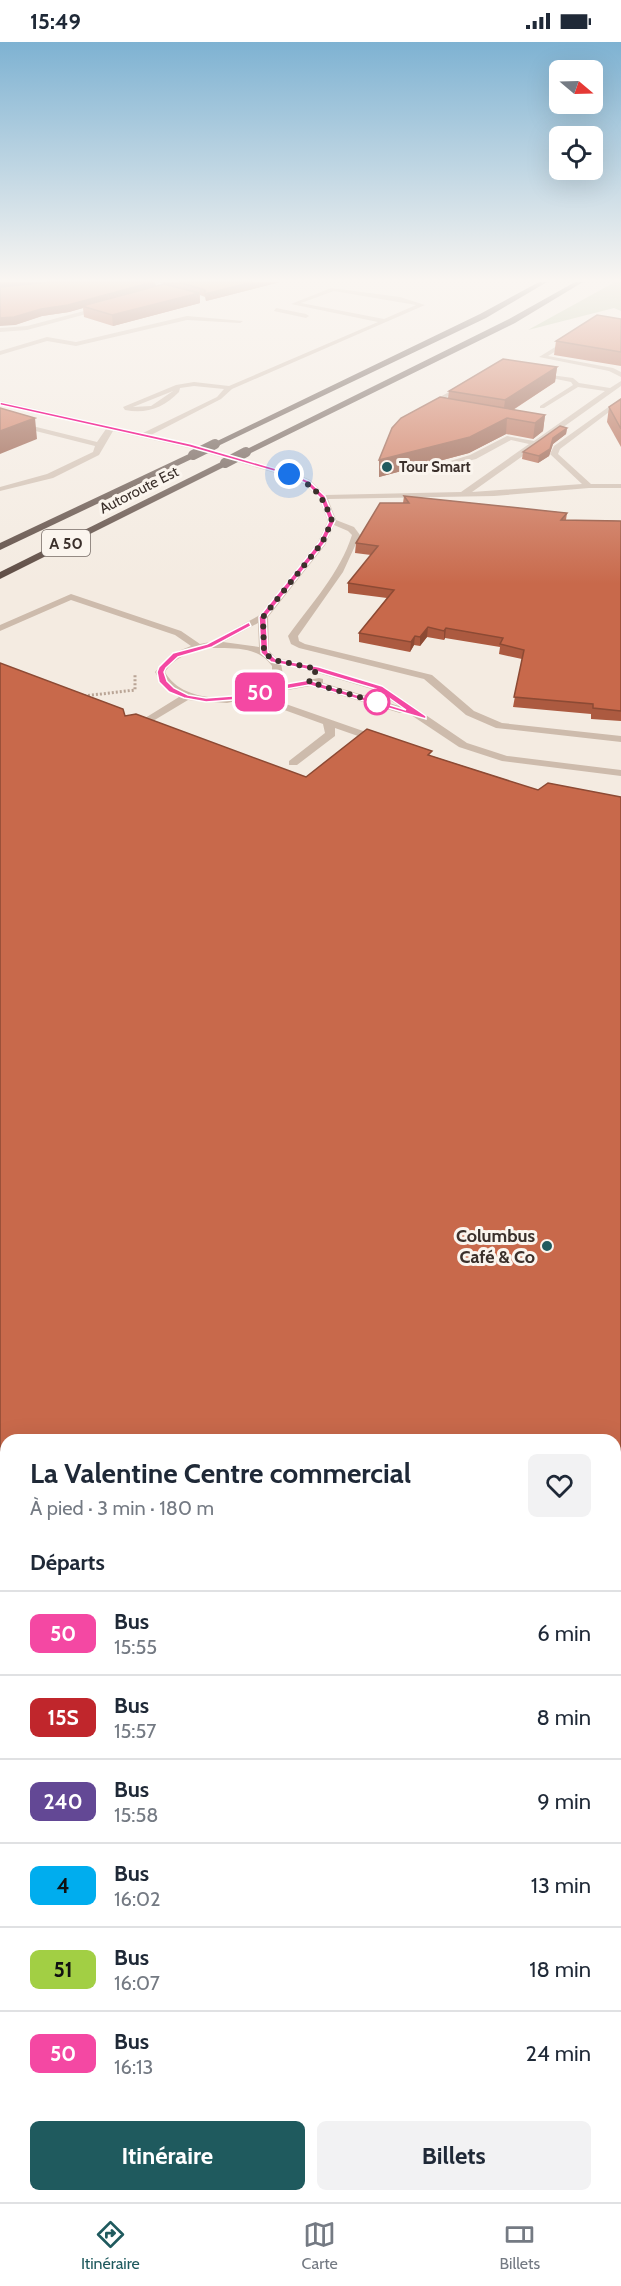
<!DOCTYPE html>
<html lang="fr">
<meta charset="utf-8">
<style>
:root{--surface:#fff;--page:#f2f2f3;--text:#1f2937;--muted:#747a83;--line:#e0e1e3;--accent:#1f5a5e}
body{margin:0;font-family:Cabin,sans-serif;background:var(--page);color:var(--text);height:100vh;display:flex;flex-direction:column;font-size:22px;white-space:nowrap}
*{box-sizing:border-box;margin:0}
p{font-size:20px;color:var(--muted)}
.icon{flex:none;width:33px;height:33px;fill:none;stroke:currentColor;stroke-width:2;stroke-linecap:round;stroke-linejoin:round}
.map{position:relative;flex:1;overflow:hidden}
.details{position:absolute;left:0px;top:1392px;width:621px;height:768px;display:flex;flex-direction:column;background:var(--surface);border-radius:18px 18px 0 0;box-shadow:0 6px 24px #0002}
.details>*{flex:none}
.badge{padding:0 12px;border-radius:9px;font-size:21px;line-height:39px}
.needle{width:39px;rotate:109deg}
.buttons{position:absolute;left:549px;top:18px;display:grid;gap:12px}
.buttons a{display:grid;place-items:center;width:54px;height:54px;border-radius:9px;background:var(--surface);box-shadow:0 6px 24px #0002;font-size:30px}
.you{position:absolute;width:30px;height:30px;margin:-15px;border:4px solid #fff;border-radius:50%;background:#1a73e8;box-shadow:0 0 0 9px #1a73e833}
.map>.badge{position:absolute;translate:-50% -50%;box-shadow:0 0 0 3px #fff}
h2{padding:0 30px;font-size:22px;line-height:54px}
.round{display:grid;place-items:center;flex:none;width:63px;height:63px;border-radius:9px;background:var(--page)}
.summary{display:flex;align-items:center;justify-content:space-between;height:102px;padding:0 30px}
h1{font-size:28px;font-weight:700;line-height:45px}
.action{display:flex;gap:12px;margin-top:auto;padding:12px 30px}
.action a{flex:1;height:69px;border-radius:9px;background:var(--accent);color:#fff;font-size:24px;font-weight:700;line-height:69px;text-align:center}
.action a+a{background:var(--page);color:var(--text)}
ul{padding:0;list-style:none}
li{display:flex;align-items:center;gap:18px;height:84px;padding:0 30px;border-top:2px solid var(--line)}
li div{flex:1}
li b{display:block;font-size:22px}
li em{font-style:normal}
li .badge{min-width:66px;font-weight:700;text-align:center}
.status{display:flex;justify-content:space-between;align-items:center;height:42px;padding:0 30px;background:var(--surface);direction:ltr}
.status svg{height:16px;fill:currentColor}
.menu{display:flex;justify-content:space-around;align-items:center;height:84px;border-top:2px solid var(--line);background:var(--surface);font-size:16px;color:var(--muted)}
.menu a{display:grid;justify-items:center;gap:3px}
.menu .on{color:var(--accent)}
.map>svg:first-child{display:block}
.green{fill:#b8c4a0}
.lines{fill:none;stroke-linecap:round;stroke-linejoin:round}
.path{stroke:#b9a596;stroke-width:3;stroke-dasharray:2 2;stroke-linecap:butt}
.minor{fill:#cdbbac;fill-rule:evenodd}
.highway{fill:#5c4a42;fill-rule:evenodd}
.highway-bridge{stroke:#5c4a42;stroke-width:10}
.wall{fill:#ac5a40}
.shaded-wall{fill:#8c4a34}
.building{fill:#c8694b;stroke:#8c4a34;stroke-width:1.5}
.line{fill:#f448a3;stroke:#fff;stroke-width:1.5}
.walk{stroke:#3b302b;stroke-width:6;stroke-dasharray:0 10.8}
.poi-dot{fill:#1f5a5e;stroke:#fbf5ee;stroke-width:2}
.stop-dot{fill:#fff;stroke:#f448a3;stroke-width:3}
.labels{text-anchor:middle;stroke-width:6;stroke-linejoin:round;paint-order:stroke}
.far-poi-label{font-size:15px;font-weight:bold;fill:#3b302b;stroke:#fbf5ee;text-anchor:start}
.far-street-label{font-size:15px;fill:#3b302b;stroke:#fbf5ee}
.shield{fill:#fbf5ee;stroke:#756b66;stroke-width:1.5}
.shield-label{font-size:16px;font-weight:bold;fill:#3b302b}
.poi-label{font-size:18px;font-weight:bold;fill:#3b302b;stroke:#fbf5ee;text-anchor:end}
</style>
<div class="status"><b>15:49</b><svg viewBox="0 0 49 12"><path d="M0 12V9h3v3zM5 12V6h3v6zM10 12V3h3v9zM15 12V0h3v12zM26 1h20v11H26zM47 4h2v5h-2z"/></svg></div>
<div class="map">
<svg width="621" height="2160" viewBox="0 0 621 2160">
<rect width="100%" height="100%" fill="#f4ebe1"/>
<!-- green -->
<polygon class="green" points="615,240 621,240 621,269 614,266 528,288"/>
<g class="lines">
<!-- path -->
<polyline class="path" points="84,654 135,648 135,633"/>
<!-- minor -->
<g class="minor">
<polygon points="151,240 157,240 168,248 150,252 150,250 160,247"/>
<path d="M331 246 400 255 425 263 232 347 221 357 151 393 292 430 310 438 325 453 461 450 529 402 511 398 476 417 425 430 421 428 470 413 507 394 534 399 605 349 578 345 544 366H540V364L573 343 571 340 536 333V331L573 336 579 341 610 346 621 339V344L472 450 582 442 550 412 554 404 621 356V361L560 407 558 412 591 442H621V446H589L494 454 328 457 336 478 354 485 360 493 343 530 298 594 299 599 305 602 432 633 474 669 502 681 621 694V700L496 686 466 673 424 637 299 606 291 602 288 594C311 562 340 531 352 493L348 489 334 483 325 503 268 575 269 609 276 616 321 625 383 644 467 701 507 714 621 728V734L502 719 459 705 408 671H400L310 644 260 653 386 697V701H378L335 686V694L297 723H289V719L325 691 323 682 251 656 227 661 188 658 133 691 129 690V686L179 655 163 644 155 630 171 612 191 604 175 593 71 558 0 589V583L71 552 181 589 200 602 210 600 260 573 318 500 328 479 319 456 304 442 286 434 189 406 113 389 99 413 53 436 0 449V445L47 432 93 410 95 404 0 380V376L97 400 106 387 0 363V359L143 391 217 355 224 347 194 344 180 346 179 350C163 366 147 372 125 368L123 365 176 343 194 340 229 344 378 280 291 262ZM334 249 416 263 384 277 301 261ZM173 349 151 364 133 365ZM258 581 259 605 223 600ZM209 606C231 606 259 604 272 624V634C251 663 183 664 165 630 175 614 192 610 209 606ZM281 622 315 630 375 648 399 664 323 641V637L319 636 275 644 283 632Z"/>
<polygon points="103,264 105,267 27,288 0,290 0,286 27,284"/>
<polygon points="276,266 306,272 309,274 306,276 274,269"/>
<polygon points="187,274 243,279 240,281 187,278 76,304 47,299 0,313 0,309 47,295 76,300"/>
<polygon points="570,296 572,299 548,314 613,326 621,330 621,335 609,329 539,315"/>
<polygon points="467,340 469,343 445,356 440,355"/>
<polygon points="621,1882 621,1910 615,1912 615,1884"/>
<polygon points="621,1984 621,2012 615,2015 615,1987"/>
<polygon points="307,2154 338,2154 336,2160 304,2160"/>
<polygon points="439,2154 470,2154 468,2160 436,2160"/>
</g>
<!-- highway -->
<g class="highway">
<polygon points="539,240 547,240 486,276 218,404 211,402 480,272"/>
<polygon points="575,240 583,240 515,281 249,412 241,410 509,277"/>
<polygon points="193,410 198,413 196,415 0,508 0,501"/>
<polygon points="225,418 230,421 228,423 0,537 0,530"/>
</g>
<!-- highway-bridge -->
<g class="highway-bridge">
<polyline points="193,413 215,402"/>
<polyline points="225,421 246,410"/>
</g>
</g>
<!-- wall -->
<g class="wall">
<polygon points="0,240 155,240 156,245 168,243 157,240 280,240 206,259 205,255 200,253 200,261 113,284 84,275 83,266 69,270 42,274 15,283 37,241 0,245"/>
<polygon points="621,277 621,324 554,313 556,299"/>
<polygon points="557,325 555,340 513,368 545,373 543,389 533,397 506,392 469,411 379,435 379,418 448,356 449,349"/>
<polygon points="621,357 621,405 607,380 609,365"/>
<polygon points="567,386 566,392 553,402 549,414 538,421 522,417 523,410"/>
<polygon points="404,454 567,471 566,478 621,479 621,679 591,677 591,672 513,665 522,617 499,612 500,605 445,596 444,598 427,595 420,604 414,603 410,610 359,600 359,591 387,556 348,551 348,541 371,513 355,511 356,501 403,461"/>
<polygon points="125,674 306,735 432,714 538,748 621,755 621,1633 615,1630 615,1398 6,2154 185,2154 182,2160 0,2160"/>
</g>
<!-- shaded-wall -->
<g class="shaded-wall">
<polygon points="0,240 50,240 0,245"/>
<polygon points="153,240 155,240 156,246 82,264 83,266 69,270 42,274 15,283 0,284 0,276"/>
<polygon points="253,240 280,240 206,259 205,252"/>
<polygon points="199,251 200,261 113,284 112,273"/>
<polygon points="557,325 555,340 503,374 505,358"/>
<polygon points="545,373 543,389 533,397 535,381"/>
<polygon points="35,376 37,397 0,412 0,389"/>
<polygon points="507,376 506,392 469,411 379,435 379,418"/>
<polygon points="567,386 566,392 553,402 549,414 538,421 539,414 553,396"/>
<polygon points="428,585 427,595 420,604 420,595"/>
<polygon points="446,586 445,596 444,598 444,589"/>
<polygon points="415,594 414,603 410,610 411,600"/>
<polygon points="176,2154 185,2154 182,2160 173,2160"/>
</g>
<!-- building -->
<g class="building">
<polygon points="48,240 153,240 68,263 41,267 14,275 0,276 0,245"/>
<polygon points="179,240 253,240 205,252 205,248"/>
<polygon points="164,242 199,251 112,273 82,264"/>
<polygon points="597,273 621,277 621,310 556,299"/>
<polygon points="503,317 557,325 505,358 449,349"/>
<polygon points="440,355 545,373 535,381 507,376 470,395 379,418 392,386 401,376"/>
<polygon points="621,357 621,387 609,365"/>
<polygon points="0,366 35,376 0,389"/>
<polygon points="560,384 567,386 553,396 550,407 539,414 523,410"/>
<polygon points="404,454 567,471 561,478 621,479 621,669 593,666 593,662 514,655 524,608 500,602 503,596 446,586 444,589 428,585 420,595 415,594 411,600 359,591 394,548 348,541 378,504 356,501 380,461 409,461"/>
<polygon points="0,621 123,667 125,674 136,672 306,735 367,687 432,709 428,713 538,748 548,741 621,755 621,1610 615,1606 615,1398 6,1398 6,2154 176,2154 173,2160 0,2160"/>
</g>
<!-- sky -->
<linearGradient id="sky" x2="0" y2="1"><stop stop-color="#7eb2d2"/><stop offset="0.44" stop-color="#faf6f2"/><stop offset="1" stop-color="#faf6f2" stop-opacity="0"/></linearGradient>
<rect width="621" height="542" fill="url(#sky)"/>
<!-- line -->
<polygon class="line" points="0,360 191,402 291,431 309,439 325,454 335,479 324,502 266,575 268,610 276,617 319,625 382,644 426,674 426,677 309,643 264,651 246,657 206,660 184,656 169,650 159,640 157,630 159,625 173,611 207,602 249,580 251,584 212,605 178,615 166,626 164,630 167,639 174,646 188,653 206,656 245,653 263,646 309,638 406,668 376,647 315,629 271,620 261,611 259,575 319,500 329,479 320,456 305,441 287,433 189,405 0,363"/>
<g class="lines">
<!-- walk -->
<path class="walk" d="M289 432C315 444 322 452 332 479L322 501 263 575 264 611 274 618 317 627 309 640 386 663 377 660"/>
</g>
<!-- markers -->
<g class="poi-dot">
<circle cx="387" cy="425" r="6"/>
<circle cx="547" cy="1204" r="6"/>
</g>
<circle class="stop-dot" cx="377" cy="660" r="12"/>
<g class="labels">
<!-- far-poi labels -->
<g class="far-poi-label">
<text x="399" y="430">Tour Smart</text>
</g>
<!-- far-street labels -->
<g class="far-street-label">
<text transform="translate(139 448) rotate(-27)" y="5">Autoroute Est</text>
</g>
<!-- shield labels -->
<rect class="shield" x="42" y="488" width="48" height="26" rx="4.5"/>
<g class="shield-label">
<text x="66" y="507">A 50</text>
</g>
<!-- poi labels -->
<g class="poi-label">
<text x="535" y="1200">Columbus<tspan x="535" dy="21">Café &amp; Co</tspan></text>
</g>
</g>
</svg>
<div class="buttons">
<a><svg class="needle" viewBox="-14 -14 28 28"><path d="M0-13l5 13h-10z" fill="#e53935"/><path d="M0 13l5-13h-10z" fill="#747a83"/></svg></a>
<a><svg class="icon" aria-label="locate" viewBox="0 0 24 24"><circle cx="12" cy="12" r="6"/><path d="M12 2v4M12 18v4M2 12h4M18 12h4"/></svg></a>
</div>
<div class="you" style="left:289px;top:432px"></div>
<b class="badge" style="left:260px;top:650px;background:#f448a3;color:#fff">50</b>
<section class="details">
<div class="summary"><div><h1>La Valentine Centre commercial</h1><p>À pied · 3 min · 180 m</p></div><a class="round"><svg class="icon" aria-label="heart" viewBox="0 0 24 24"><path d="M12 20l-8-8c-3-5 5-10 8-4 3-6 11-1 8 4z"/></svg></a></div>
<h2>Départs</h2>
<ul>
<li><span class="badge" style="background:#f448a3;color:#fff">50</span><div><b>Bus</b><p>15:55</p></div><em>6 min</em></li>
<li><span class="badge" style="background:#c0262c;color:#fff">15S</span><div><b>Bus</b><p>15:57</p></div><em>8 min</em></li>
<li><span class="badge" style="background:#634895;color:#fff">240</span><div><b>Bus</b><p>15:58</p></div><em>9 min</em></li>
<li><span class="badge" style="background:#00adee;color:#111">4</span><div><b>Bus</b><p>16:02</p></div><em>13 min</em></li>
<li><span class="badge" style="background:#a2cf44;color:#111">51</span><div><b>Bus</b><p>16:07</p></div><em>18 min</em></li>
<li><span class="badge" style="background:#f448a3;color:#fff">50</span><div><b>Bus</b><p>16:13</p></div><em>24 min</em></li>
</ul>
<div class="action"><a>Itinéraire</a><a>Billets</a></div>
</section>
</div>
<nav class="menu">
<a class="on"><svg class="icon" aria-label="directions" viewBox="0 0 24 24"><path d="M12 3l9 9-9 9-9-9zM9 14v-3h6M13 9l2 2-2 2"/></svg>Itinéraire</a>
<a><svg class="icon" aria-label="map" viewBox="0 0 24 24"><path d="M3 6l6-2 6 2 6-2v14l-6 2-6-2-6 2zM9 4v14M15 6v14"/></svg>Carte</a>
<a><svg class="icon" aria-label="tickets" viewBox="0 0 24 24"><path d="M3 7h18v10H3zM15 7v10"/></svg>Billets</a>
</nav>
